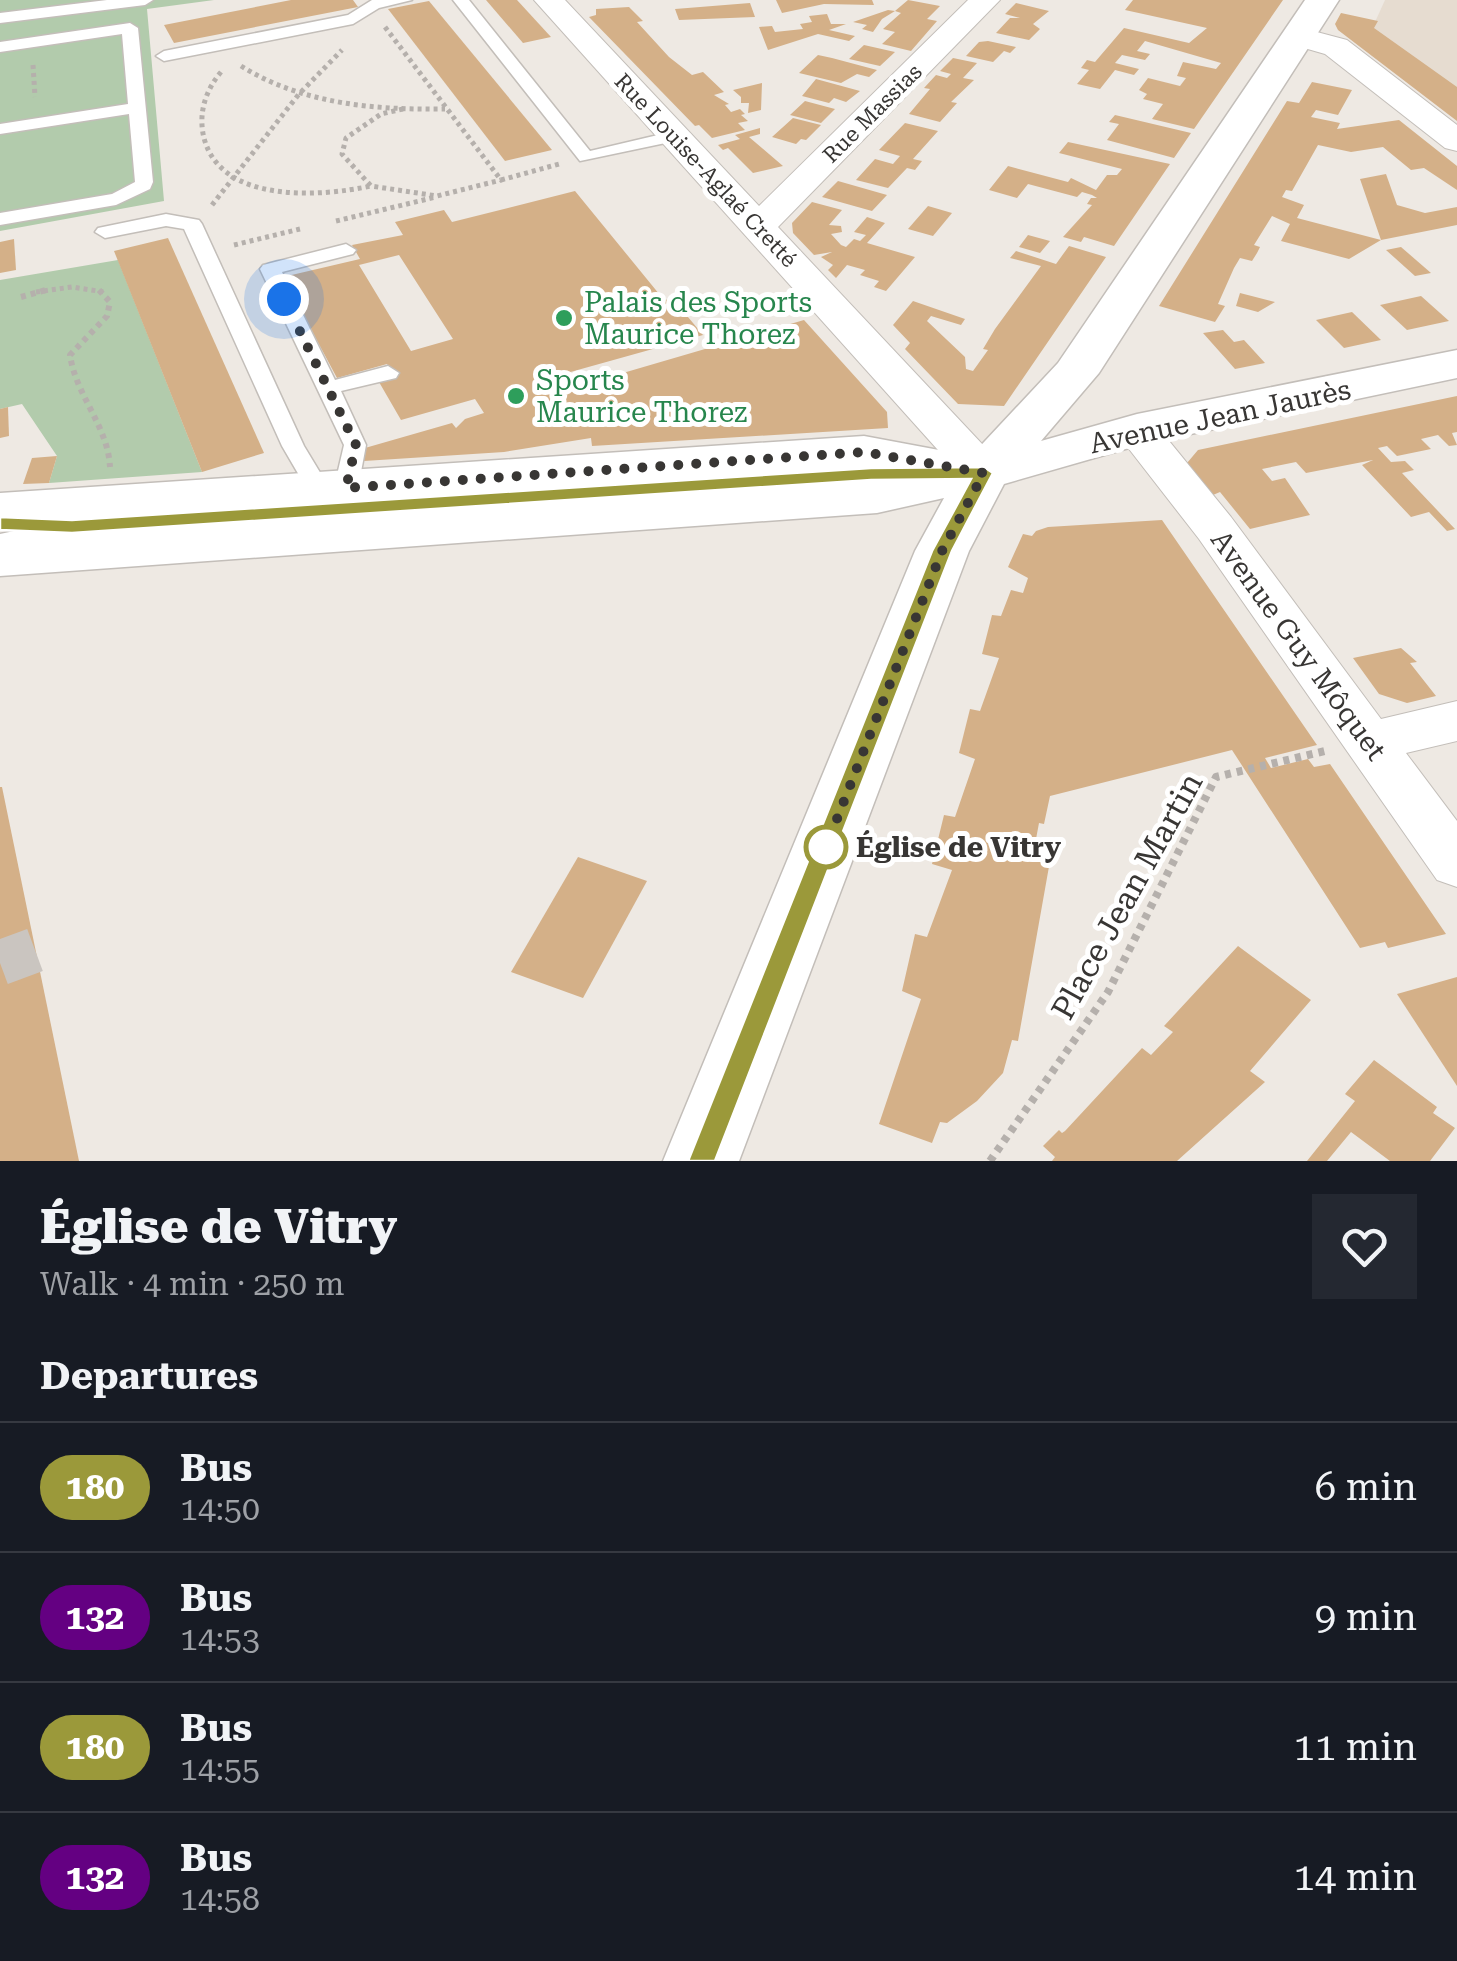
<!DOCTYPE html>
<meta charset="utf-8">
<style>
:root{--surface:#171b24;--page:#242831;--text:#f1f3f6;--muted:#9ea1a6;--line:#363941}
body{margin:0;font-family:"Roboto Serif",serif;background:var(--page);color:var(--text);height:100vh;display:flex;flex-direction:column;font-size:38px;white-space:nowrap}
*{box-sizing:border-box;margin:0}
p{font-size:32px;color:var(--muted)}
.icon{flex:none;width:55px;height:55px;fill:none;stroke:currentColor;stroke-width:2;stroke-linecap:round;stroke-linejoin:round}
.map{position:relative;height:1161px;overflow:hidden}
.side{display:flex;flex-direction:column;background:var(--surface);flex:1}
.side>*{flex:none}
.badge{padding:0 20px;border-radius:32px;font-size:35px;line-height:65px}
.you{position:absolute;width:50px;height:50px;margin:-25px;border:8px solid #fff;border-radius:50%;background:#1a73e8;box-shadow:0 0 0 15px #1a73e833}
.map>.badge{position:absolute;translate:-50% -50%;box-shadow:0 0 0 5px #fff}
h2{padding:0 40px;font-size:38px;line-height:90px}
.round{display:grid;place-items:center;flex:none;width:105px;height:105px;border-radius:0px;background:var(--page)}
.headline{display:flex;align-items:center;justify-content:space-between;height:170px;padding:0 40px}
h1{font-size:48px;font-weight:800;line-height:75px}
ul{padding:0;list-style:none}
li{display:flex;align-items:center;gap:30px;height:130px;padding:0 40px;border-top:2px solid var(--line)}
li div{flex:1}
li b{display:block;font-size:38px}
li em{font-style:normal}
li .badge{min-width:110px;font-weight:700;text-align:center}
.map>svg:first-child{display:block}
.built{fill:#e6dcd0}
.green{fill:#b2cbac}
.building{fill:#d4b088;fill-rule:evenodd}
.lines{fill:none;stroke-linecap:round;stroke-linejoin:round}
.pedestrian-tunnel{stroke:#cac5c0;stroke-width:45;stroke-dasharray:45 22;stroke-linecap:butt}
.service-casing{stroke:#c3beb9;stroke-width:3}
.minor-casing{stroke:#c3beb9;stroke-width:2}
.secondary-casing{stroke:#c3beb9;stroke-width:3}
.path-far2{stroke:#b5b0ac;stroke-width:5;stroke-dasharray:4 4;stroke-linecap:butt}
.path-far1{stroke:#b5b0ac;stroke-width:6;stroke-dasharray:5 5;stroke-linecap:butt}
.path{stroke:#b5b0ac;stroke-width:8;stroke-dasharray:6 6;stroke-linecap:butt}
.service{fill:#fff;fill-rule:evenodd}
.minor{fill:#fff;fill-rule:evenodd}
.secondary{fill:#fff;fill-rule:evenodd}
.line{fill:#9b993a;stroke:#fff;stroke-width:2.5}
.walk{stroke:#383634;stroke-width:10;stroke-dasharray:0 18}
.leisure-dot{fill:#2e9e5b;stroke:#fff;stroke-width:4}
.stop-dot{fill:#fff;stroke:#9b993a;stroke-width:5}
.labels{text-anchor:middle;stroke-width:10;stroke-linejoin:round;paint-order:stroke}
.far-street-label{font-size:22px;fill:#383634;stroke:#fff}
.leisure-label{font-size:28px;fill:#27864d;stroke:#fff;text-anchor:start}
.street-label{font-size:28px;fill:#383634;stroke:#fff}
.stop-label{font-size:28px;font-weight:bold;fill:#383634;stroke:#fff;text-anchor:start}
.near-street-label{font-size:32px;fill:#383634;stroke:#fff}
</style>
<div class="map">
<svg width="1457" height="1161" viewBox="0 0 1457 1161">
<rect width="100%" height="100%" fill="#eee9e3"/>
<!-- built -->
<polygon class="built" points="1385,0 1457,0 1457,111 1366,42"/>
<!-- green -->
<g class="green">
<polygon points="0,0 214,0 147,9 164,201 0,231"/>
<polygon points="118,260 202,472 49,483 57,456 22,404 0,409 0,280"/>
</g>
<!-- building -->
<g class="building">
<polygon points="291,0 353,0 358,7 174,43 164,25"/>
<polygon points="486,0 517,0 551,37 523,43"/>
<polygon points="776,0 872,0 874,5 824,4 782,13"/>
<polygon points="908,0 940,6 927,19 937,21 911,51 882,44 895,32 883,29 901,13 895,11 882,19 873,32 862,29 867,25 853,22 888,10 895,11"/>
<polygon points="1133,0 1283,0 1194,129 1152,119 1163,104 1143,99 1147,94 1139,90 1148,78 1180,86 1186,78 1177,76 1183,62 1216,69 1221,63 1145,41 1137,51 1150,54 1145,60 1122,55 1115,63 1139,69 1134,75 1115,70 1100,89 1077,84 1089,70 1081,68 1087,60 1095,62 1124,28 1189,43 1207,28 1125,10"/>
<polygon points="429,1 552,150 505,161 388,9"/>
<polygon points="750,3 755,17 679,20 675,9"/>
<polygon points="1016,3 1049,11 1033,24 1040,29 1029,40 996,33 1010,18 1020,18 1005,14"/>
<polygon points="629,7 643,21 637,22 669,57 692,75 703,72 724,92 714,95 729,104 725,105 731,112 740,109 745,114 741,115 748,121 738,123 745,130 712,138 699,125 695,126 589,17 596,15 596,9"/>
<polygon points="1341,13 1378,21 1374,28 1457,87 1457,121 1338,30 1335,24"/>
<polygon points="827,14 831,24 846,24 829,30 855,36 849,41 818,34 768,50 759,27 772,26 775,32 803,29 800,24 812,22 809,16"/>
<polygon points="988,41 1016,47 1010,53 1004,51 993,62 966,56 979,42"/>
<polygon points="864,45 895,52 880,66 849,59"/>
<polygon points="818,55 832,58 877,70 869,77 857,74 841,83 799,73"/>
<polygon points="953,58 977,63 963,78 974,80 951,102 957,103 940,122 909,114 930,89 924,88 936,75 947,78 951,74 940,71"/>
<polygon points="816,79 860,91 846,102 834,98 829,103 802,96"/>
<polygon points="1312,82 1352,90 1338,115 1316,110 1311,117 1340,123 1337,129 1399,120 1457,166 1457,190 1424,168 1411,170 1383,147 1351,152 1318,145 1292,191 1286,190 1282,197 1304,205 1297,218 1381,240 1349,259 1281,241 1290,224 1272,216 1254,245 1260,247 1257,253 1252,261 1240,258 1234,268 1218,304 1225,306 1215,322 1159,306 1287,101 1299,103"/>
<polygon points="762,83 761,110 748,113 749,103 741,103 741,97 733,90"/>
<polygon points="805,101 835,109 821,123 790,115"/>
<polygon points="1115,115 1191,133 1174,158 1107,140 1119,124 1109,122"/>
<polygon points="793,118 821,125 806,140 801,139 796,144 772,137"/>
<polygon points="905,123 938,131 913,159 922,161 915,170 907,168 888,188 856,180 875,159 893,164 900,156 879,150"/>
<polygon points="760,128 760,134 749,137 783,166 753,173 728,148 723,150 718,145 740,139 735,135"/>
<polygon points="1068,142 1170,164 1114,246 1084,237 1081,242 1063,237 1092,205 1087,204 1091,198 1097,198 1092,195 1082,192 1077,197 1028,184 1017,198 989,190 1008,166 1068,182 1071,178 1096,190 1107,175 1117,175 1122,169 1059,153"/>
<polygon points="1386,174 1397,205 1425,213 1457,207 1457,225 1381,240 1360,179"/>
<polygon points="838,181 887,195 872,211 822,197"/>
<path d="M575 191 664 300 673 299 703 335 549 378 558 392 804 320 887 412 888 428 592 446 591 438 504 452 364 461 365 448 452 423 456 428 465 419 484 413 475 399 401 420 379 382 395 377 387 364 337 378 283 277 360 259 352 245 403 235 395 222 444 210 452 222ZM399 255 453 339 411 351 359 265Z"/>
<polygon points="812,202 842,210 829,225 841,226 842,232 831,234 841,245 846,247 854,239 860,241 866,235 854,232 867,217 885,223 867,243 915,257 886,291 874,287 879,281 860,275 865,270 847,265 836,278 828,270 833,265 821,257 832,252 814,255 793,233 792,223"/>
<polygon points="928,206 952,213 933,236 908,229"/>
<polygon points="1028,235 1050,241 1040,253 1019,247"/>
<polygon points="168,238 264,453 202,472 114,251"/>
<polygon points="14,239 16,270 0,273 0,242"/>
<polygon points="1069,246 1106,257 1004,406 958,404 905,349 910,343 893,325 913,301 965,319 961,325 931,316 927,321 965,357 966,369 973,371 988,350 983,349 995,329 1041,266 1010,258 1016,251 1056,264"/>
<polygon points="1401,247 1431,273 1415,276 1386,250"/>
<polygon points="1240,293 1275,302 1258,312 1236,306"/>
<polygon points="1421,296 1449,321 1407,330 1380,305"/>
<polygon points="1352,312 1381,340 1344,348 1316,320"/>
<polygon points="1223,330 1234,342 1244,340 1265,363 1235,369 1203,333"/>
<polygon points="1457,396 1457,432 1452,433 1457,445 1449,446 1438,435 1421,439 1431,449 1397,456 1387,446 1378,448 1391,462 1405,461 1414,470 1402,473 1455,529 1447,531 1429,512 1411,517 1362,465 1373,460 1306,473 1296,462 1262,469 1272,481 1285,478 1310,515 1250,529 1220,492 1213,495 1187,463 1198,450"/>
<polygon points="8,407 9,436 0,438 0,409"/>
<polygon points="57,456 49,483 23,484 32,458"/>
<polygon points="1162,520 1317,745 1265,758 1271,768 1308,759 1314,767 1330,764 1446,934 1388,948 1385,942 1360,948 1232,750 1050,796 1044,824 1039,823 1036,839 1053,844 1018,1041 1012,1040 1003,1073 977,1101 947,1123 940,1122 932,1143 879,1124 921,999 902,991 915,934 927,937 952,870 932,864 944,815 955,817 975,759 959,753 970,709 980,711 999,658 982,654 992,615 1001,616 1011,590 1023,593 1028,578 1008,567 1023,534 1032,536 1036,531 1048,527"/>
<polygon points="1401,648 1417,662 1410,663 1436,696 1407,703 1379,694 1353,658"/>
<polygon points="0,787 2,787 79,1161 0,1161"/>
<polygon points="578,857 647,881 583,998 511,972"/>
<polygon points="1238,946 1311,1000 1250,1071 1265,1082 1177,1161 1052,1161 1055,1157 1043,1146 1059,1130 1062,1133 1065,1131 1142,1048 1151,1055 1173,1032 1164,1026"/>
<polygon points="1457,977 1457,1086 1397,994"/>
<polygon points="1374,1060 1437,1107 1433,1113 1455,1128 1430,1161 1390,1161 1351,1132 1327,1161 1307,1161 1355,1101 1345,1094"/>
</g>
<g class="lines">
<!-- pedestrian-tunnel -->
<polyline class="pedestrian-tunnel" points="0,963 35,950"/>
<!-- service casing -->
<g class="service-casing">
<g id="service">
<polygon points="107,0 153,0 145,5 0,23 0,13"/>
<polygon points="372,0 412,0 379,8 353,24 164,61 156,56 164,51 348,15"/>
<polygon points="453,0 469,0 590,151 675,131 684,136 675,141 580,161"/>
<polygon points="130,23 138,28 153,182 150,189 116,205 0,225 0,213 112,194 135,182 129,114 0,134 0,124 128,104 122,34 0,52 0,42"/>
<polygon points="166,214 199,220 202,224 304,446 330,489 326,494 310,494 282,446 184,229 166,226 105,238 95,232 98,228"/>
<polygon points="346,244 356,250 353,254 282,272 335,380 388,366 399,373 396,378 341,391 366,445 358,488 346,496 334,488 344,445 260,269 263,265"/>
<polygon points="71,519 80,521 83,527 80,533 0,550 0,534"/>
</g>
</g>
<!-- minor casing -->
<g class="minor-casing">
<g id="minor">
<polygon points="534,0 565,0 759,206 968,0 1000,0 778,227 1000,463 1006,473 1000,483 984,487 972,484 871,488 71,542 55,538 48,527 55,516 71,512 871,460 946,459"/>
<polygon points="1298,27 1347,40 1457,125 1457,151 1445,148 1325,54 1287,43 1283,36 1287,29"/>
<polygon points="1137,417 1152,420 1231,517 1381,719 1457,701 1457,741 1406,753 1457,821 1457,887 1437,880 1199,539 1122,440 1116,430 1122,420"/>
</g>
</g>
<!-- secondary casing -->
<g class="secondary-casing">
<polygon id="secondary" points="1305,0 1339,0 1099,373 1041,441 1137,414 1457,350 1457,378 1143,444 1004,484 969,551 739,1161 663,1161 915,551 944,498 877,513 0,576 0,538 877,479 899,474 864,468 0,527 0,493 864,436 971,456 1058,363"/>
</g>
<!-- path-far2 -->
<g class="path-far2">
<polyline points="385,27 501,180 559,164"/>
<polyline points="33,65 35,97"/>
<path d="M241 66C302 104 374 110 445 109"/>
<path d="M221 72C205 91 198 114 204 138 221 204 320 197 371 186"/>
<polyline points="403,109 381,114 346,138 342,154 371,186 437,196 501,180"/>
<polyline points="212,205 299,94 342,50"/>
<polyline points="336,221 436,197"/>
<polyline points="234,245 300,229"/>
<polyline points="36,292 72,287 104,292"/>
</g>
<!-- path-far1 -->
<g class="path-far1">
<path d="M99 290 110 302 107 316 70 355C76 396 108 426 110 467"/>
<polyline points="21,297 46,290"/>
</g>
<!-- path -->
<polyline class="path" points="990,1161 1108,992 1216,777 1325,751"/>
<!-- service -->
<use href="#service" class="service"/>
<!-- minor -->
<use href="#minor" class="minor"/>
<!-- secondary -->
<use href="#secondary" class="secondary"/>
</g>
<!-- line -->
<polygon class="line" points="984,467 993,473 952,551 715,1161 688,1161 932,551 971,479 871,480 72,533 0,530 0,517 72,520 871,468"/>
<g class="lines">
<!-- walk -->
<polyline class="walk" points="284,299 356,445 346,488 864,452 984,473 942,551 826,847"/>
</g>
<!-- markers -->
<g class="leisure-dot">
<circle cx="564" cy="318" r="10"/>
<circle cx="516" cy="396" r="10"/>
</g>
<circle class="stop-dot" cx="826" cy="847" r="20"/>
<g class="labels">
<!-- far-street labels -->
<g class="far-street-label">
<text transform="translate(872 113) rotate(-45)" y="8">Rue Massias</text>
<text transform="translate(706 170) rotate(47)" y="8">Rue Louise-Aglaé Cretté</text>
</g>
<!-- leisure labels -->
<g class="leisure-label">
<text x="584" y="312">Palais des Sports<tspan x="584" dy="32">Maurice Thorez</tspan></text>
<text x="536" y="390">Sports<tspan x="536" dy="32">Maurice Thorez</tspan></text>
</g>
<!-- street labels -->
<g class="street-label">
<text transform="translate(1220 416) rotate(-12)" y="10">Avenue Jean Jaurès</text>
<text transform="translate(1299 645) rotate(54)" y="10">Avenue Guy Môquet</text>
</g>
<!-- stop labels -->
<g class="stop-label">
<text x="856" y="857">Église de Vitry</text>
</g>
<!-- near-street labels -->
<g class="near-street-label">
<text transform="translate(1127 896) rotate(-61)" y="11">Place Jean Martin</text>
</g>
</g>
</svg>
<div class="you" style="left:284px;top:299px"></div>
</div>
<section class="side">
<div class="headline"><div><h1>Église de Vitry</h1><p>Walk · 4 min · 250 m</p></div><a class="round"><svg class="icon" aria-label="heart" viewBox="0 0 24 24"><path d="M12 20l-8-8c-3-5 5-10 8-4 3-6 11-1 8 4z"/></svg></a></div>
<h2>Departures</h2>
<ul>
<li><span class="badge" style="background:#9b993a;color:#fff">180</span><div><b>Bus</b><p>14:50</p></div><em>6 min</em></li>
<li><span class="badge" style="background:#640082;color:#fff">132</span><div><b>Bus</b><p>14:53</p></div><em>9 min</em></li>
<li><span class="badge" style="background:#9b993a;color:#fff">180</span><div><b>Bus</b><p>14:55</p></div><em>11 min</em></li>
<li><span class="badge" style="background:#640082;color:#fff">132</span><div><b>Bus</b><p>14:58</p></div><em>14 min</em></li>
</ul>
</section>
